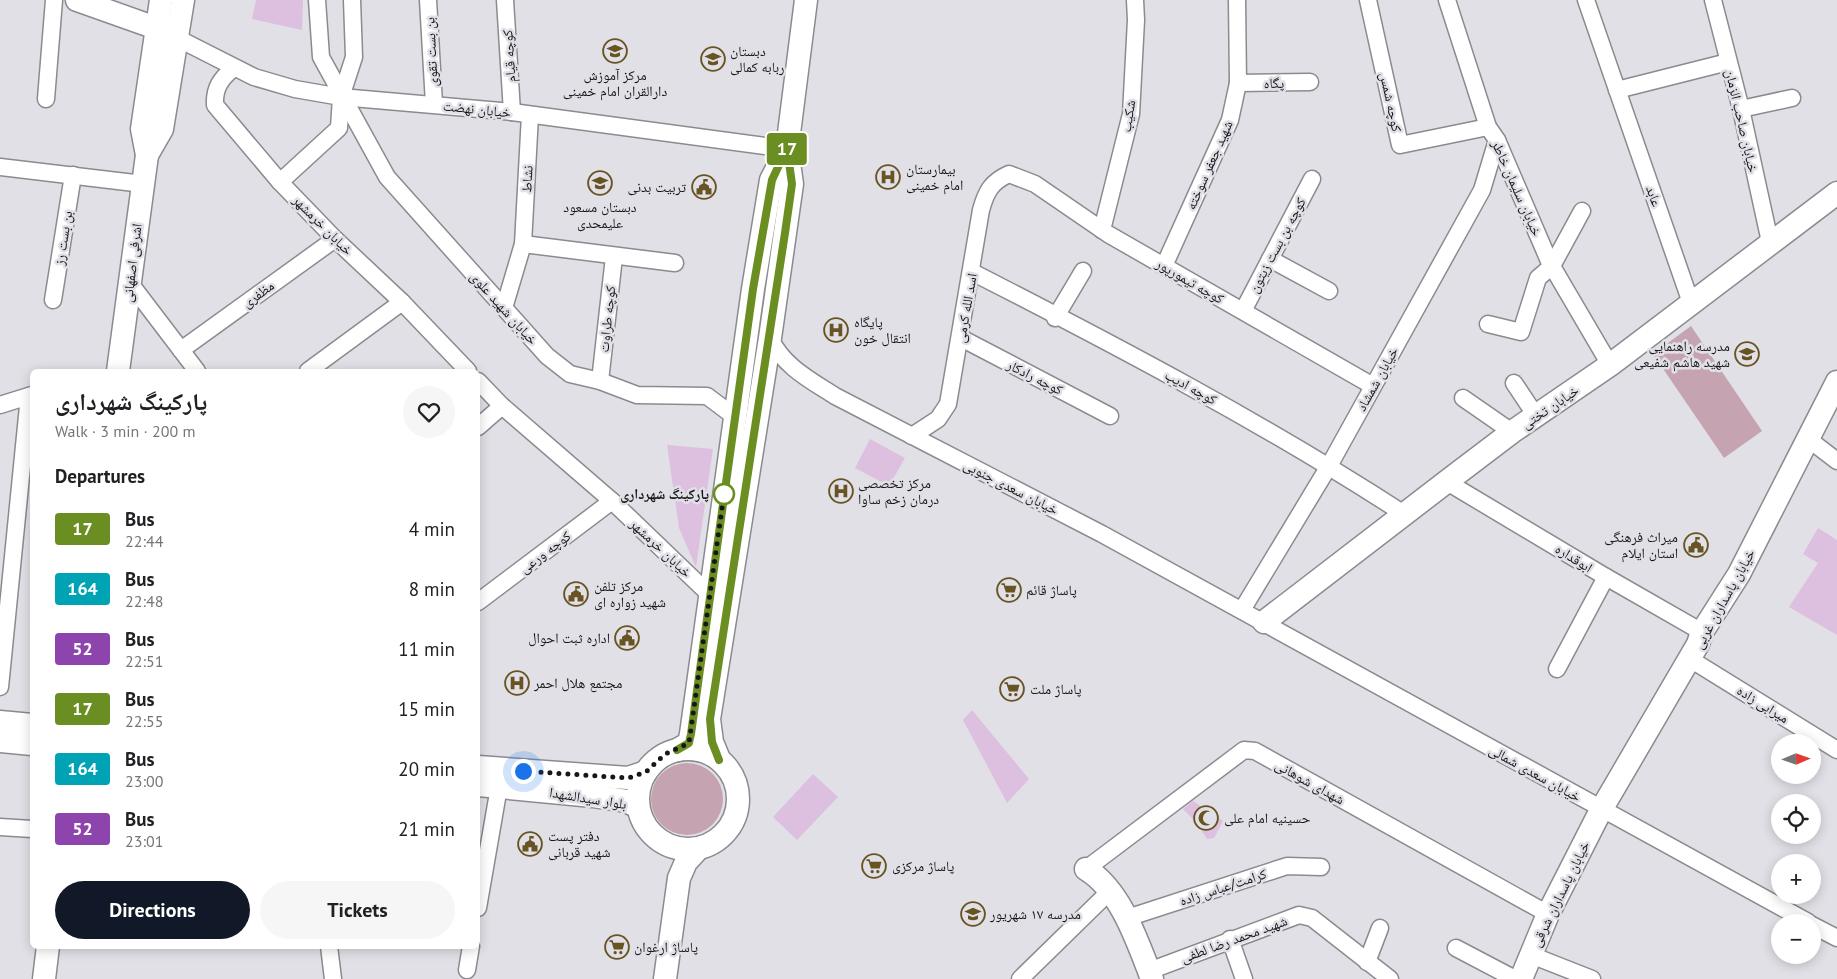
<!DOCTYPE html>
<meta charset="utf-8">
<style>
:root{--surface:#fff;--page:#f6f6f6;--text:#202124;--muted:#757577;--accent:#111827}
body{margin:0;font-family:"PT Sans","Noto Naskh Arabic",sans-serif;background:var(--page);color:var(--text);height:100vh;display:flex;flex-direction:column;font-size:19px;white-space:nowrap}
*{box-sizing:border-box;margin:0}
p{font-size:16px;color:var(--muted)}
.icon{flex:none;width:28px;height:28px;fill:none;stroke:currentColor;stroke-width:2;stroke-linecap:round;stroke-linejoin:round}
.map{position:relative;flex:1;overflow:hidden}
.sheet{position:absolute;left:30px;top:369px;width:450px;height:580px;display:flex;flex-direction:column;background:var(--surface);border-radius:8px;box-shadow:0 2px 12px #0003}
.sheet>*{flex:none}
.badge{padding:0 10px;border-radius:4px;font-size:18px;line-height:32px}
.needle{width:32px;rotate:88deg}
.tools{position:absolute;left:1771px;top:734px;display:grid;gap:10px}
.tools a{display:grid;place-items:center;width:50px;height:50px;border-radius:50%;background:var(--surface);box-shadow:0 2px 12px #0003;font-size:25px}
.you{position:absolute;width:25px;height:25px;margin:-12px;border:4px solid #fff;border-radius:50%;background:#1a73e8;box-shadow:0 0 0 8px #1a73e833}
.map>.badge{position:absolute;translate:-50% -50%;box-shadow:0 0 0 2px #fff}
h2{padding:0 25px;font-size:19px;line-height:45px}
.round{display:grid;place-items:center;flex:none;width:52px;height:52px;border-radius:26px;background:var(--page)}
.overview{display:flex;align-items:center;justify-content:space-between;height:85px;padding:0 25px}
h1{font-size:24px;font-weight:700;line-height:38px}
.primary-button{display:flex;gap:10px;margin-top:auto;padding:10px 25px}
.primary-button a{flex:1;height:58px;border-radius:30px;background:var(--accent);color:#fff;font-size:20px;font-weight:700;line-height:58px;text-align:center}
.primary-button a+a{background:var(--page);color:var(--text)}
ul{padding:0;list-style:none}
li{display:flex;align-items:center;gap:15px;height:60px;padding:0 25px}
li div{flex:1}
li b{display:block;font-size:19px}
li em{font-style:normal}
li .badge{min-width:55px;font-weight:700;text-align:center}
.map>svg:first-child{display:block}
.green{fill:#c6a3b0}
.building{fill:#ddbfe0}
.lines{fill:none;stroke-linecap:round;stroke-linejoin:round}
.street-casing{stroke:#8b8a8f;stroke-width:19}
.secondary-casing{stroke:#8b8a8f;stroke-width:25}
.street{stroke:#fff;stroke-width:16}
.secondary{stroke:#fff;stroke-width:22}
.line-casing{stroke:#fff;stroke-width:11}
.line{stroke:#6b8e23;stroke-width:8}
.walk{stroke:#171719;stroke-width:5;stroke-dasharray:0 9}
.stop-dot{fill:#fff;stroke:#6b8e23;stroke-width:2.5}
.labels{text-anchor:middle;stroke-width:5;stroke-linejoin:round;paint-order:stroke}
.poi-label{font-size:14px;fill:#171719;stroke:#e1e0e6;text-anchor:start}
.street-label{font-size:14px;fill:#171719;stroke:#e1e0e6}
.stop-label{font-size:14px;font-weight:bold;fill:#171719;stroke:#e1e0e6;text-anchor:end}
</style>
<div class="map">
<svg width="1837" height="979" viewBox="0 0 1837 979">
<rect width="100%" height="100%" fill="#e1e0e6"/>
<!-- green -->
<g class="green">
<polygon points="1691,326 1762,431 1724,458 1653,354"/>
<circle cx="687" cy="799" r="36"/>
</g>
<!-- building -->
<g class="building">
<polygon points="256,0 303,0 302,30 252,19"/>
<polygon points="870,439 905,458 889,486 855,468"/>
<polygon points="667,445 713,449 696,567 679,528"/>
<polygon points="1818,528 1837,540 1837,635 1789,607 1818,563 1803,554"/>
<polygon points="972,710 1029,779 1007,803 963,720"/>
<polygon points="813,774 838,797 797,840 773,817"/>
<polygon points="1193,801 1223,821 1214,838 1207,839 1196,822 1183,809"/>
</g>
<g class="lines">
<!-- street casing -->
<g class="street-casing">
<g id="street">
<polyline points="317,0 321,57 387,177 547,356 570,374 600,381 637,395 707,396 735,417"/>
<polyline points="428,0 434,104"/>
<polyline points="505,0 512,112"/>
<polyline points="1368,0 1400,145 1488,127"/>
<polyline points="1447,0 1488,127 1497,140 1549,261 1610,365"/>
<polyline points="1586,0 1691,303"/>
<polyline points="1713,0 1741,109 1770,242"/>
<polyline points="177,38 254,77 295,89 341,97 512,112 787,149"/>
<path d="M234 68C221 78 214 88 215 105L280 182 335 239 402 302 468 371"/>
<polyline points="1238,83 1310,82"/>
<polyline points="1617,90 1728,62"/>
<polyline points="46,99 54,0"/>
<polyline points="1741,109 1792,98"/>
<polyline points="0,167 143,184"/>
<polyline points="280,182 339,128 341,97 354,57 352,0"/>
<polyline points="1102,230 1131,114 1136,20 1135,0"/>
<polyline points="523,244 675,263"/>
<polyline points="1270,259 1329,291"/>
<polyline points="1164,266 1230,120 1238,83 1237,0"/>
<path d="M972 272C1119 347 1265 424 1404 514"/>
<polyline points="130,283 197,371"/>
<polyline points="53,300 73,175"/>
<polyline points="504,308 523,244 530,115"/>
<polyline points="1243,311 1312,179"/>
<polyline points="1055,318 1083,271"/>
<polyline points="1488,324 1521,332 1538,278 1552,266 1582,211"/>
<path d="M770 338C783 366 810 380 835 396L1102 534 1808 922"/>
<polyline points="961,338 1110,416"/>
<polyline points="181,350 335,239"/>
<polyline points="308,371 402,302"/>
<polyline points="478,381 502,406 612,501 710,595"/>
<polyline points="600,381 614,257"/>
<polyline points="1514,383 1536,416"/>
<polyline points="1463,398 1512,432"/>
<polyline points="0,405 32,395"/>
<polyline points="478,427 502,406"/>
<path d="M912 436 938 419 948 404 981 210C986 192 991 182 1009 174L1035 184 1108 234 1373 386"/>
<polyline points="1807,438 1837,461"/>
<polyline points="1447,482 1606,577 1702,632"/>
<polyline points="478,602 612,501"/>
<polyline points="1242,610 1329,466 1482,190 1497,140"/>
<polyline points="1690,659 1837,750"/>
<polyline points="1557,669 1606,577"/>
<polyline points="0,687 29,396"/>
<polyline points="0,827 32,829"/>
<polyline points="1086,869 1244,750 1255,751 1548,914"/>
<polyline points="478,908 499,787"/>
<polyline points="1127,918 1287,866 1321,867"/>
<polyline points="1812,925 1837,938"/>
<polyline points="1230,939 1244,979"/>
<polyline points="329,946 333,979"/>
<polyline points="1456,948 1515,979"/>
<polyline points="1531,955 1592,979"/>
<polyline points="1367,962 1380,928"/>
<polyline points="467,970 471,946"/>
<polyline points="1149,971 1299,915 1312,918 1390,979"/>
<polyline points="1020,979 1110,891"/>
</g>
</g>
<!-- secondary casing -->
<g class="secondary-casing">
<g id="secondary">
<polyline points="77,0 156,28"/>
<polyline points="147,155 162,129 183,0"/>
<polyline points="118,371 147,155 142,129 161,0"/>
<polyline points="1264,622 1454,476 1512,432 1610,365 1837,193"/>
<polyline points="0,722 32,725"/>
<polyline points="0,741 32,744"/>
<circle cx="688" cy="799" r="50"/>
<polyline points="677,750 689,743 691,734 753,289 771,180 787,149"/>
<polyline points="719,759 712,742 709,719 770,338 792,184 787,149 806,0"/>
<polyline points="478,767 628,778 646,772"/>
<polyline points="478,785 593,796 626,801 638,807"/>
<path d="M1086 869C1121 890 1138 943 1152 979"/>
<polyline points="44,979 48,946"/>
<polyline points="665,979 679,878 686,862 698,849"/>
<polyline points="1521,979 1548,914 1601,810 1698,644 1702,632 1739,574 1837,382"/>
</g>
</g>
<!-- street -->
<use href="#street" class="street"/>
<!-- secondary -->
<use href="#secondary" class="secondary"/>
</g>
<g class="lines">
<!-- line casing -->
<g class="line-casing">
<polyline id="line" points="677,750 689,743 691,734 753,289 772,180 787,148 792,184 785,233 710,719 712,742 719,760"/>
</g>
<!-- line -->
<use href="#line" class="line"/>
<!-- walk -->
<polyline class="walk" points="523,771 628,778 646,772 665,754 689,743 724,494"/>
</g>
<!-- icons -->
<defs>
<g id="school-ring" transform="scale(1.25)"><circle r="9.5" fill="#e1e0e6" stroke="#685322" stroke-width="1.5"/><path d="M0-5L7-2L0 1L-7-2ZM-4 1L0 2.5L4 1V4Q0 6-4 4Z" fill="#685322"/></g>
<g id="hospital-ring" transform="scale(1.25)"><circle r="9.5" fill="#e1e0e6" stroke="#685322" stroke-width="1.5"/><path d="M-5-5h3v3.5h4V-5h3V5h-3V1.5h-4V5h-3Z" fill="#685322"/></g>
<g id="civic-ring" transform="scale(1.25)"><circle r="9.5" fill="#e1e0e6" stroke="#685322" stroke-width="1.5"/><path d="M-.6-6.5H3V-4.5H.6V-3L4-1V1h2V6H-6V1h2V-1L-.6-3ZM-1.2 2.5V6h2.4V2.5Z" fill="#685322"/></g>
<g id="supermarket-ring" transform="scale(1.25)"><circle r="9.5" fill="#e1e0e6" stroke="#685322" stroke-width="1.5"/><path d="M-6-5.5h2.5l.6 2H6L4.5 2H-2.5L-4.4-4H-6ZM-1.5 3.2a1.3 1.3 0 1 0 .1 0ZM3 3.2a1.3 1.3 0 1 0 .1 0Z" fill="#685322"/></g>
<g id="mosque-ring" transform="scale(1.25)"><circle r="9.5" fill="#e1e0e6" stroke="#685322" stroke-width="1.5"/><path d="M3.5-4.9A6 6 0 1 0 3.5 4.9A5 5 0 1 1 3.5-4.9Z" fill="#685322"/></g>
</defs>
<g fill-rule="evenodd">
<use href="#school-ring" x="615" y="51"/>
<use href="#school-ring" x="713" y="59"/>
<use href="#hospital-ring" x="888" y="177"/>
<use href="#school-ring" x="600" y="183"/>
<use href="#civic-ring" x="704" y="187"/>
<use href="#hospital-ring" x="836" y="330"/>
<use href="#school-ring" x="1747" y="354"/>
<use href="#hospital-ring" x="841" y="491"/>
<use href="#civic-ring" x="1696" y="545"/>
<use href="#supermarket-ring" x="1009" y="590"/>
<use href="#civic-ring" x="576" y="594"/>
<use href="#civic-ring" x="627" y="638"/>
<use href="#hospital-ring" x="517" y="683"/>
<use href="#supermarket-ring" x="1012" y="689"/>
<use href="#mosque-ring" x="1206" y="818"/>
<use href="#civic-ring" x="530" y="844"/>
<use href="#supermarket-ring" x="874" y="866"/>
<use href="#school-ring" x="973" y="914"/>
<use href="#supermarket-ring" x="617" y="947"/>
</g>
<!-- markers -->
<circle class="stop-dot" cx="724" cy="494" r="10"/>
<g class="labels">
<!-- poi labels -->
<g class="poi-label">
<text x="730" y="56">دبستان<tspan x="730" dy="16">ربابه کمالی</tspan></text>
<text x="615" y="80" text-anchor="middle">مرکز آموزش<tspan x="615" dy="16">دارالقران امام خمینی</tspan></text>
<text x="906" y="174">بیمارستان<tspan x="906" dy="16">امام خمینی</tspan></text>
<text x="686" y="192" text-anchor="end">تربیت بدنی</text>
<text x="600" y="212" text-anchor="middle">دبستان مسعود<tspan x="600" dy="16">علیمحدی</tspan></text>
<text x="854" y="327">پایگاه<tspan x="854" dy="16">انتقال خون</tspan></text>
<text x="1730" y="351" text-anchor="end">مدرسه راهنمایی<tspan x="1730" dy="16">شهید هاشم شفیعی</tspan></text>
<text x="858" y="488">مرکز تخصصی<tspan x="858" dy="16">درمان زخم ساوا</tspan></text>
<text x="1678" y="542" text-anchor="end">میراث فرهنگی<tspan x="1678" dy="16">استان ایلام</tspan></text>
<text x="594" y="591">مرکز تلفن<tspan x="594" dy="16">شهید زواره ای</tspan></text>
<text x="1026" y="595">پاساژ قائم</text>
<text x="610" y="643" text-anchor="end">اداره ثبت احوال</text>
<text x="534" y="688">مجتمع هلال احمر</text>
<text x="1030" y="694">پاساژ ملت</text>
<text x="1224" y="823">حسینیه امام علی</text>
<text x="548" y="841">دفتر پست<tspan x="548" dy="16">شهید قربانی</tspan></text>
<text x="892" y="871">پاساژ مرکزی</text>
<text x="990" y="919">مدرسه ۱۷ شهریور</text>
<text x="634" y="952">پاساژ ارغوان</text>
</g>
<!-- street labels -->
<g class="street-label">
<text transform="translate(431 52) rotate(-93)" y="5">بن بست تقوی</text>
<text transform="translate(509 56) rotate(-94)" y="5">کوچه قیام</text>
<text transform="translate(1274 83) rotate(-1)" y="5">پگاه</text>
<text transform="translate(1391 102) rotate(78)" y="5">کوچه شمس</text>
<text transform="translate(477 109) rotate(6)" y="5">خیابان نهضت</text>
<text transform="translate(1128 116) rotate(-81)" y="5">شکیب</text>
<text transform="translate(1742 121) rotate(77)" y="5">خیابان صاحب الزمان</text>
<text transform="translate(1209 165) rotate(-66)" y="5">شهید جعفر سوخته</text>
<text transform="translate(527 179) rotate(-87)" y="5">نشاط</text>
<text transform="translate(1517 188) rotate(66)" y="5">خیابان سلیمان خاطر</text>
<text transform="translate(1654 196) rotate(71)" y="5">عابد</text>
<text transform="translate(323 225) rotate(45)" y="5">خیابان خرمشهر</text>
<text transform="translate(63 238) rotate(-81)" y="5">بن بست رز</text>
<text transform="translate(1277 245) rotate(-62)" y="5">کوچه بن بست زیتون</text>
<text transform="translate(132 263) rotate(-83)" y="5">اشرفی اصفهانی</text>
<text transform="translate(1190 281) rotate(30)" y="5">کوچه تیمورپور</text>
<text transform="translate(258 294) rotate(-36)" y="5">مظفری</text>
<text transform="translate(504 308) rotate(48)" y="5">خیابان شهید علوی</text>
<text transform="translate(966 308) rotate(-80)" y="5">اسد الله کرمی</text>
<text transform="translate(607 319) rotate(-84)" y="5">کوچه طراوت</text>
<text transform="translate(1035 377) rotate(27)" y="5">کوچه رادکار</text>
<text transform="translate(1377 379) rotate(-61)" y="5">خیابان شمشاد</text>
<text transform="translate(1191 387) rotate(29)" y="5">کوچه ادیب</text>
<text transform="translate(1550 407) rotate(-34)" y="5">خیابان تختی</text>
<text transform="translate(1011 487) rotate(27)" y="5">خیابان سعدی جنوبی</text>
<text transform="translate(661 548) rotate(43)" y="5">خیابان خرمشهر</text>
<text transform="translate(545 552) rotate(-37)" y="5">کوچه ورعی</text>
<text transform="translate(1574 558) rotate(32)" y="5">ابوقداره</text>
<text transform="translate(1724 599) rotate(-61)" y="5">خیابان پاسداران غربی</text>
<text transform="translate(1763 704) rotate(32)" y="5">میرابی زاده</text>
<text transform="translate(1535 773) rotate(29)" y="5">خیابان سعدی شمالی</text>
<text transform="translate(1310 782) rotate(29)" y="5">شهدای شوهانی</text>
<text transform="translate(588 798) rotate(9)" y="5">بلوار سیدالشهدا</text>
<text transform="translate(1223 887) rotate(-18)" y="5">کرامت/عباس زاده</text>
<text transform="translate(1560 894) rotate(-64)" y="5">خیابان پاسداران شرقی</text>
<text transform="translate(1234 939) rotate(-20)" y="5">شهید محمد رضا لطفی</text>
</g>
<!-- stop labels -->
<g class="stop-label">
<text x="709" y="499">پارکینگ شهرداری</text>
</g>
</g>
</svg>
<div class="tools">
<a><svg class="needle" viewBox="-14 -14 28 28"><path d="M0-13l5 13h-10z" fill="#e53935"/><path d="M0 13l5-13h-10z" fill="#757577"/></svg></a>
<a><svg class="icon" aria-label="locate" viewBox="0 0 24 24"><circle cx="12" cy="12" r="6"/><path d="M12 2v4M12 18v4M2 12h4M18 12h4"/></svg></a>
<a>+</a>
<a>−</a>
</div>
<div class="you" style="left:523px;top:771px"></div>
<b class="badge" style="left:787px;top:149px;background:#6b8e23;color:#fff">17</b>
<section class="sheet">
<div class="overview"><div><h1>پارکینگ شهرداری</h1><p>Walk · 3 min · 200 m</p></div><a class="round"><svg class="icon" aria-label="heart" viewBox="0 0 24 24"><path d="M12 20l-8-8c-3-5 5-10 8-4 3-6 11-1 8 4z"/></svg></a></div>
<h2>Departures</h2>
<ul>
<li><span class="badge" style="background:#6b8e23;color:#fff">17</span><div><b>Bus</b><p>22:44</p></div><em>4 min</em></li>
<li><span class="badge" style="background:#00a3b4;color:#fff">164</span><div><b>Bus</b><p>22:48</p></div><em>8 min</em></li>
<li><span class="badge" style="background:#8e44ad;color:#fff">52</span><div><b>Bus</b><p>22:51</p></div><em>11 min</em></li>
<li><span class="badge" style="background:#6b8e23;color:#fff">17</span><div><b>Bus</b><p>22:55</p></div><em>15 min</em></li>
<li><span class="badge" style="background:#00a3b4;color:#fff">164</span><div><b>Bus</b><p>23:00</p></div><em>20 min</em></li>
<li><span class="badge" style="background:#8e44ad;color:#fff">52</span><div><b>Bus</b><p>23:01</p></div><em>21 min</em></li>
</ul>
<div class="primary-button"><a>Directions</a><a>Tickets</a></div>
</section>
</div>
